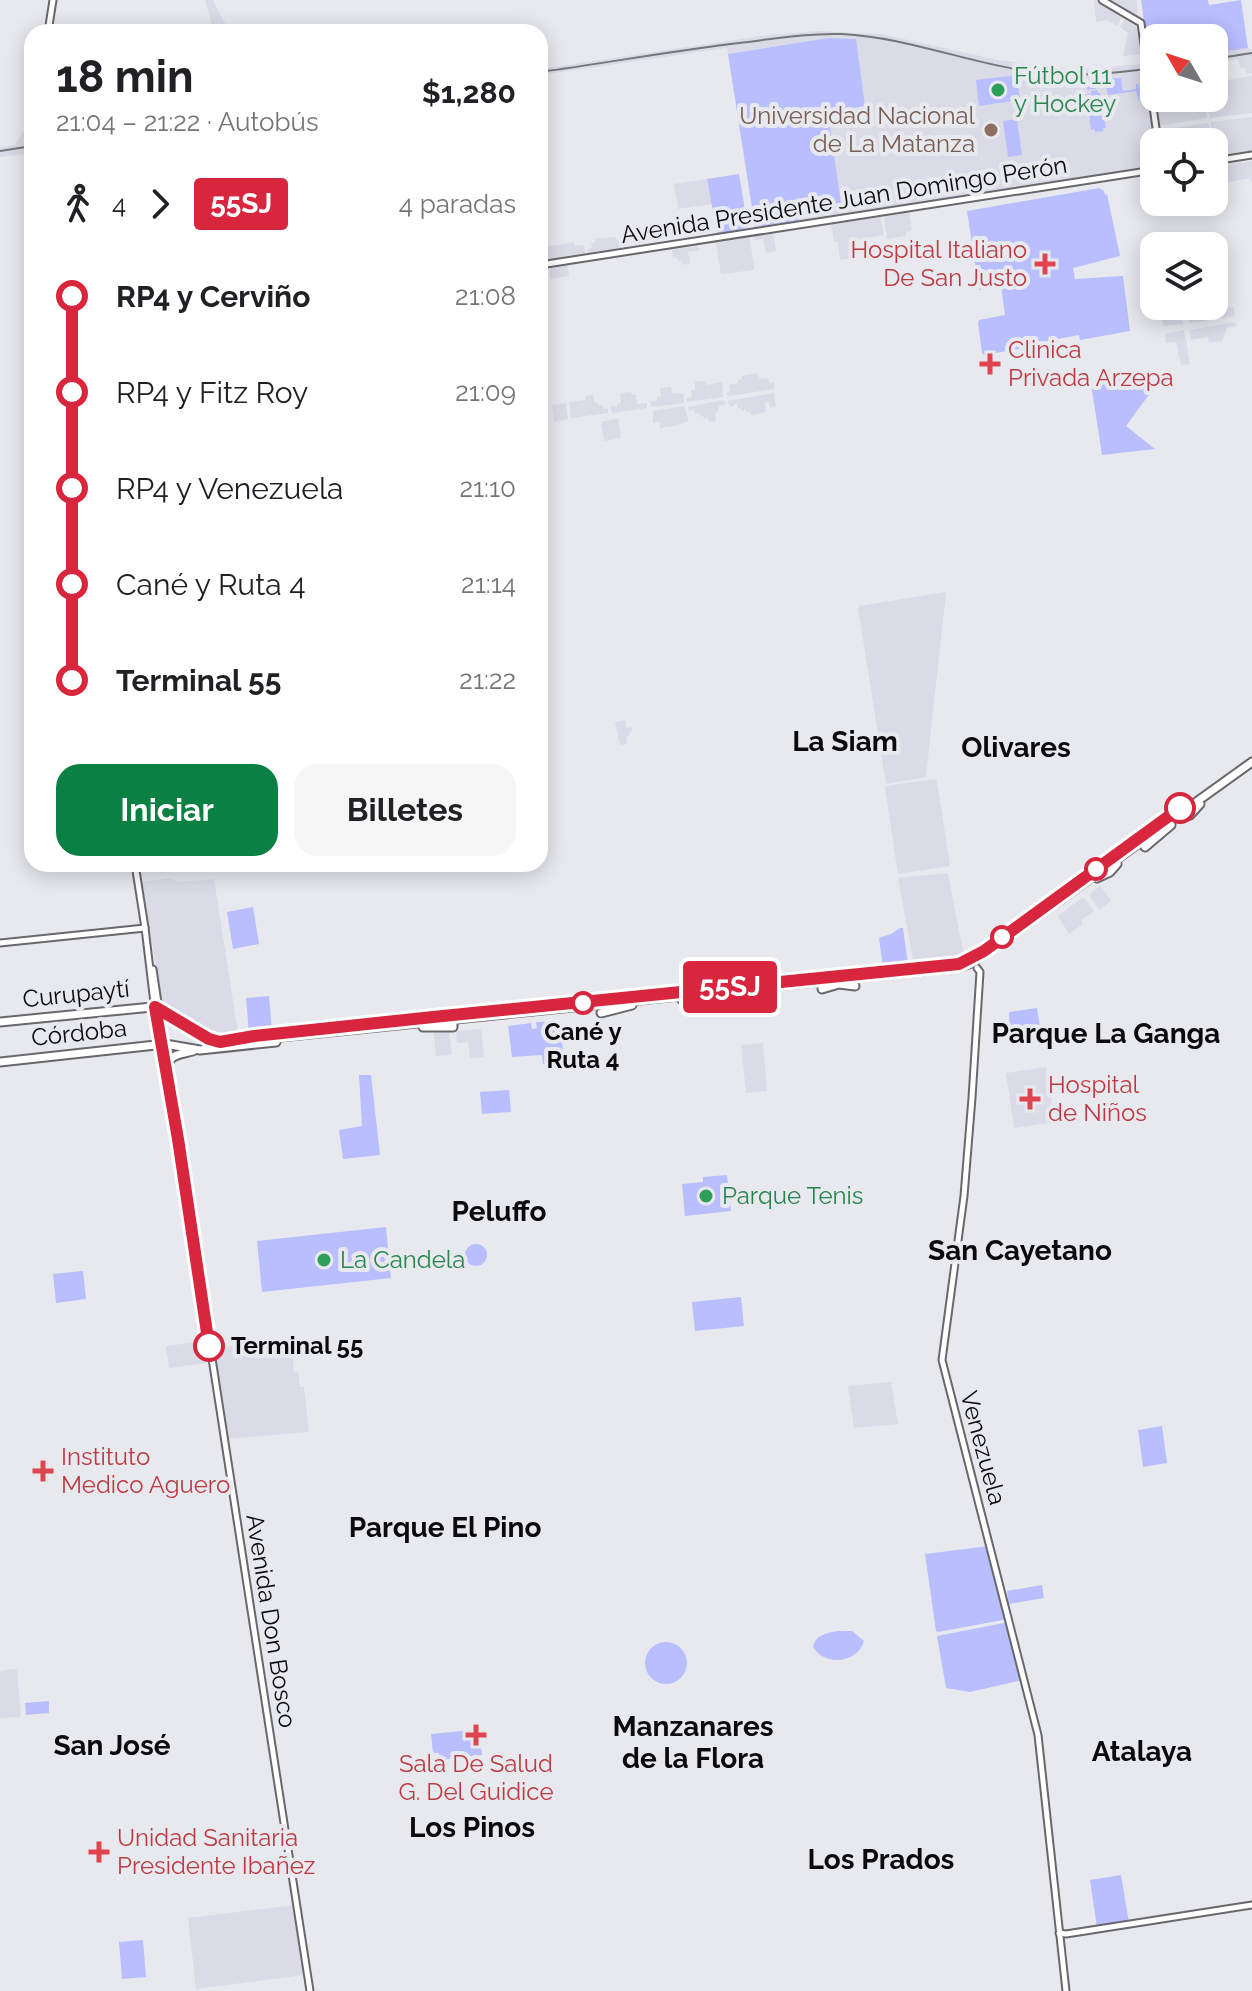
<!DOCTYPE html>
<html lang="es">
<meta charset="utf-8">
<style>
:root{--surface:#fff;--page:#f6f6f6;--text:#202124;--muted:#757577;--accent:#0b8043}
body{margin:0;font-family:Raleway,sans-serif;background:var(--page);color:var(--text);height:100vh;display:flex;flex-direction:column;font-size:30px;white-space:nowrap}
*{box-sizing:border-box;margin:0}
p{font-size:26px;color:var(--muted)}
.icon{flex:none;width:44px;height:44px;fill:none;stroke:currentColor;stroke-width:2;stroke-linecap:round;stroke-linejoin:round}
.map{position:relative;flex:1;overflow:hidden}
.details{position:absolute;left:24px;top:24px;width:524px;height:848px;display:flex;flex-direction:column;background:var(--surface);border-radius:24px;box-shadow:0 4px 20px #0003}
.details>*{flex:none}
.badge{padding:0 16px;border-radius:6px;font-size:28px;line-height:52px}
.needle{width:52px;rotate:309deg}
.tools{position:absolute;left:1140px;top:24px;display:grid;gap:16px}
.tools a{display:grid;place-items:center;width:88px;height:88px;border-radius:16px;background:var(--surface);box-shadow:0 4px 20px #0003;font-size:40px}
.map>.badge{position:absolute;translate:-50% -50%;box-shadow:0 0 0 4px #fff}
.legs{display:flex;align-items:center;gap:12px;height:88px;padding:0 32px;font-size:26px}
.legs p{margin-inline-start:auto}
.summary{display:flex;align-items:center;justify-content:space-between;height:136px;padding:0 32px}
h1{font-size:44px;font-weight:700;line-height:60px}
.button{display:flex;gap:16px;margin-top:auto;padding:16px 32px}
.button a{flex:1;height:92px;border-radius:24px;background:var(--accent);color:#fff;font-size:32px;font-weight:700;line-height:92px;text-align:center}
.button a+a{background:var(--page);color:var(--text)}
ul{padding:0 32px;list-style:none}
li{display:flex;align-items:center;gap:28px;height:96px;font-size:30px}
li i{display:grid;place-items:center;width:12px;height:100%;margin:0 10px;background:currentColor}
li i::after{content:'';width:20px;height:20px;margin:-10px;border:6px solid;border-radius:50%;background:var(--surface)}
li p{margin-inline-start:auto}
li:first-child i{background:linear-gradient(#0000 50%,currentColor 0)}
li:last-child i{background:linear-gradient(currentColor 50%,#0000 0)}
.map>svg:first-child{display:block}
.built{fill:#dadbe7}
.green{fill:#b9beff}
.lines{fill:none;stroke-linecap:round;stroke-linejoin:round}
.secondary-casing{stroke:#68686c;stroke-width:9}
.primary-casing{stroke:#68686c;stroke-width:11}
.secondary{stroke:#fff;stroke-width:5}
.primary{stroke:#fff;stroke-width:7}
.rail{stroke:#757679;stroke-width:2}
.line-1-casing{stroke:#fff;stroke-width:18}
.line-1{stroke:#d7263d;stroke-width:12}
.leisure-dot{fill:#2e9e5b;stroke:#e8e9ee;stroke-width:3}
.education-dot{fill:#8d6e63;stroke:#e8e9ee;stroke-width:3}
.health-dot{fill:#e0444e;stroke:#e8e9ee;stroke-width:3}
.stop-1-dot{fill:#fff;stroke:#d7263d;stroke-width:4}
.labels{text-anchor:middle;stroke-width:8;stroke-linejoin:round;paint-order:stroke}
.leisure-label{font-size:24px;fill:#27864d;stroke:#e8e9ee;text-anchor:start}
.education-label{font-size:24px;fill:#785e54;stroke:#e8e9ee;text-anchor:end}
.street-label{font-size:24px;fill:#0b0b0d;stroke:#e8e9ee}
.health-label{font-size:24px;fill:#be3a42;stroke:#e8e9ee;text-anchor:start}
.stop-label{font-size:24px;font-weight:bold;fill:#0b0b0d;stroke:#e8e9ee}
.quarter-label{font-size:28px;font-weight:bold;fill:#0b0b0d;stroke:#e8e9ee}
</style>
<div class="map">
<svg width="1252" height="1991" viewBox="0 0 1252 1991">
<rect width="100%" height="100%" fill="#e8e9ee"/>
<!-- built -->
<g class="built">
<polygon points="205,0 213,0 227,27 227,29 217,31 216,23 212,25"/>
<polygon points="1094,0 1122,14 1118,26 1107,20 1096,22"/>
<polygon points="1106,0 1137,0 1138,18 1137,18"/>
<polygon points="1126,17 1136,23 1139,29 1143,54 1123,56 1128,33 1120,27"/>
<polygon points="818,31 881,34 998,60 1065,68 1085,69 1154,63 1154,88 1150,74 1144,75 1154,144 1154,167 1012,190 798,221 796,210 841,203 828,112 865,106 855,39 828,38 728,54 727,48 540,75 540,69 768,35"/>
<polygon points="1248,48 1252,50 1252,73 1246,74 1245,68 1241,69 1238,59 1214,63 1214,53"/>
<polygon points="1252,76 1252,113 1210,118 1206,98 1214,98 1214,82"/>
<polygon points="1154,91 1154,98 1196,98 1197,102 1205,101 1207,118 1158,126 1153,92"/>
<polygon points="1252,117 1252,151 1216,156 1210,122"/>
<polygon points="1207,123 1209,124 1210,142 1162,142 1162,130"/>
<polygon points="23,131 30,135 32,153 0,157 0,147 15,145"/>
<polygon points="1252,161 1252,183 1250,178 1221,184 1218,169 1220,166"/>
<polygon points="707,179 712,204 678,209 674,184"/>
<polygon points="909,210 912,231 906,232 906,236 887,239 884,215"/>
<polygon points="880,216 884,235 868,238 870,255 863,256 860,239 852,240 855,258 840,260 838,242 834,242 831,223"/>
<polygon points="773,232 776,251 766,253 763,239 755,240 754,237 756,234"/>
<polygon points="616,237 617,242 627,241 626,249 588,253 587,249 592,248 591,243 595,243 595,239"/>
<polygon points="748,238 750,239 754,270 721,274 716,243"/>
<polygon points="574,242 575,246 584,245 585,253 583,256 550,261 547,259 545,247"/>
<polygon points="697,246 700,250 688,252 690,263 682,265 681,261 678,261 677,258 673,258 672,250"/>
<polygon points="567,263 569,276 550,279 550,266"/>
<polygon points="1220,304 1224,308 1234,307 1235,316 1190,323 1189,320 1199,318 1198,312 1201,311 1201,307 1207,306 1208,312 1215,311 1214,305"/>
<polygon points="1182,311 1183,324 1163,326 1162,314"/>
<polygon points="1235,322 1237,326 1227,328 1222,341 1209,343 1208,337 1191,340 1190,330"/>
<polygon points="1184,330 1190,364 1181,365 1176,342 1166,343 1165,334"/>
<polygon points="758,373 759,379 768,378 769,383 774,382 774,389 729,396 727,395 726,393 730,391 729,385 738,383 738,380 742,379 741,376"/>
<polygon points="705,381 706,385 722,382 723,397 687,402 686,398 692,397 691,390 695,390 695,382"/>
<polygon points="671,387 672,393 684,394 684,403 651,407 650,401 657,401 657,397 661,396 660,388"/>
<polygon points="631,392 632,395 636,395 637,404 647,403 647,408 612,413 610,406 617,407 617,404 621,403 620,393"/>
<polygon points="774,393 776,406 770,408 769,402 765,402 766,412 751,415 750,411 747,413 746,409 742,411 741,407 738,409 737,403 731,407 727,401"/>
<polygon points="593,395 594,402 598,402 598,405 602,405 603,409 608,408 608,413 571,418 569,402 585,400 585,396"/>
<polygon points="723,400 727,404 718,406 718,411 715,413 716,421 709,422 708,418 704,419 703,415 700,417 699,413 695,414 694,410 689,411 688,407"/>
<polygon points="566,403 568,419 554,422 552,405"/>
<polygon points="684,406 689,421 675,426 660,428 659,422 653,423 653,411"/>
<polygon points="618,418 621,438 604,441 601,422"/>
<polygon points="946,592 926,777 886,784 858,608 859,606"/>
<polygon points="625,720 626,728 632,727 632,731 629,732 629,736 626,736 627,744 620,745 615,722"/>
<polygon points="935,779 937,781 950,866 898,874 885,788 886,786"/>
<polygon points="948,873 964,957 962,959 914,965 898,878"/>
<polygon points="171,878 177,882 214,879 238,1033 237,1035 211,1035 163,1005 141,882"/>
<polygon points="1100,885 1111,901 1099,910 1089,895"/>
<polygon points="1082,898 1085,899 1094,911 1081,920 1083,924 1069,934 1058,916"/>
<polygon points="481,1029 484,1057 470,1058 468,1042 457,1043 456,1031"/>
<polygon points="449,1032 452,1055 436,1056 434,1033"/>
<polygon points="763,1043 767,1091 746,1093 741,1045"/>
<polygon points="1045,1067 1046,1068 1055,1122 1014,1128 1006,1073"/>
<polygon points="204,1341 206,1363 169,1368 166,1346"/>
<polygon points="291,1341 294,1372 298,1372 300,1387 304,1387 309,1432 228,1439 214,1348"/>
<polygon points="891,1382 898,1424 854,1428 848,1386"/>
<polygon points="15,1669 17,1670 21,1715 19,1717 0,1718 0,1671"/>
<polygon points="296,1905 304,1975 196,1989 188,1918"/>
</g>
<!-- green -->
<g class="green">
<polygon points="1141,0 1208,0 1209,5 1241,0 1248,48 1214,53 1214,38 1154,38 1154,63 1150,64"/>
<polygon points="828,38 856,39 865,106 828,112 841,203 796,210 798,221 755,227 728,54"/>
<polygon points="1017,75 1020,100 979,106 976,80"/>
<polygon points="1121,78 1123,91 1136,89 1136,84 1138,84 1140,89 1139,102 1136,91 1108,95 1106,87 1087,90 1086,80"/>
<polygon points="1097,90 1098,93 1100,93 1106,128 1103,128 1104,131 1095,132 1094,129 1091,130 1088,104 1078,105 1076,96 1091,94 1091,91"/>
<polygon points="1017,119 1022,155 1008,157 1003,121"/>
<polygon points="739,174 748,228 717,234 707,179"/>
<polygon points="1099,188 1104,191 1105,195 1107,194 1120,256 1073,268 1075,279 1123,276 1130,331 1080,340 1079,335 1047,341 1047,344 984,355 982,353 978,322 979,320 1005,315 1001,286 979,290 967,211"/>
<polygon points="1165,372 1165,375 1152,378 1153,389 1126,426 1155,449 1102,455 1091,384"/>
<polygon points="253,907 259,944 233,949 227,912"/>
<polygon points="900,928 903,928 908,965 883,968 879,938 891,934"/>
<polygon points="269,996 272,1031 249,1033 246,998"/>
<polygon points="1037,1008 1042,1040 1010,1045 1009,1012"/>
<polygon points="560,1021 564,1062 543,1064 542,1055 512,1057 508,1026 531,1023 532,1029 537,1028 536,1022"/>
<polygon points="359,1075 371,1075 380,1155 343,1159 339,1130 362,1126"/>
<polygon points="509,1090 511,1112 482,1114 480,1092"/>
<polygon points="727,1175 731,1211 685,1216 682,1184 703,1182 703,1177"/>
<polygon points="386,1227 391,1278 262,1292 257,1241"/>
<circle cx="476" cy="1255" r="11"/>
<polygon points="83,1271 86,1299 56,1303 53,1274"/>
<polygon points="741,1297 744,1326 695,1331 692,1302"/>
<polygon points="1162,1426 1167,1463 1143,1467 1138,1430"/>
<polygon points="989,1546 1008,1619 938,1632 936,1631 925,1554"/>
<polygon points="1042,1585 1044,1598 1009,1604 1007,1591"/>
<polygon points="1009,1622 1022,1680 970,1692 946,1688 937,1636"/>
<path d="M838 1631H852L864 1641C858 1663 825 1667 813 1647 816 1634 827 1633 838 1631Z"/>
<circle cx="666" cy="1663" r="21"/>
<polygon points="49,1701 49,1713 26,1715 25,1703"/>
<polygon points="471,1730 472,1737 480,1737 482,1755 440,1760 439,1753 433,1753 431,1734"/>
<polygon points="1121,1875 1129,1923 1097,1928 1090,1880"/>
<polygon points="143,1940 146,1977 122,1979 119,1942"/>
</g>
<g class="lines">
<!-- secondary casing -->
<g class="secondary-casing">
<g id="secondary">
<polyline points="1102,0 1141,23 1158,142"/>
<polyline points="48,32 53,0"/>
<polyline points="32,140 32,157"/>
<polyline points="1214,161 1252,155"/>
<polyline points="540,265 1154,170"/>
<polyline points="135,864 145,928"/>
<polyline points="145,928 154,1003 178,1139 310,1991"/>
<polyline points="0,943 145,928"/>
<polyline points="977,968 980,972 972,1098 964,1196 942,1360 1038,1735 1066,1991"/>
<polyline points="153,969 162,1030"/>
<polyline points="1059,1933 1066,1934 1098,1929 1252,1905"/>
</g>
</g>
<!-- primary casing -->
<g class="primary-casing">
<g id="primary">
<polyline points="1181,818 1190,815 1200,804"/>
<polyline points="1145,847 1171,825"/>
<polyline points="1097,878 1110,872 1117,864"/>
<polyline points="822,989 839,984 855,986"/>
<polyline points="682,1000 706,1002"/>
<polyline points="601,1013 632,1005"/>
<polyline points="0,1022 152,1007 159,1008 209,1039 220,1042 242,1041 960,967 971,963 986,953 1252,762"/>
<polyline points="423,1027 453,1027 453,1024"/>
<polyline points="0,1062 165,1044 200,1050 276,1042"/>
<path d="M166 1067C170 1054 181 1054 193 1051"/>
</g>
</g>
<!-- secondary -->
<use href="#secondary" class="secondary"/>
<!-- primary -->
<use href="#primary" class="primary"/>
<!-- rail -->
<g class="rail">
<polyline points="1214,59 1252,53"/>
<path d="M540 72C606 63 672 51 739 43 773 39 807 33 842 34 903 37 960 60 1021 70 1065 78 1110 74 1154 68"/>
<polyline points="0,151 32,146"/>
</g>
</g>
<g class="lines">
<!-- line-1 casing -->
<g class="line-1-casing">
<polyline id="line-1" points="209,1346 178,1139 155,1007 209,1039 220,1042 254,1036 433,1017 959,964 984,951 1180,808"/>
</g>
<!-- line-1 -->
<use href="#line-1" class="line-1"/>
</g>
<!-- markers -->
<g class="leisure-dot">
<circle cx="998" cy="90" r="8"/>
<circle cx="706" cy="1196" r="8"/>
<circle cx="324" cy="1260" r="8"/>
</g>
<circle class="education-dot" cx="991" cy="130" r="8"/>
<g class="health-dot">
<path d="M1041 252h8v8h8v8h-8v8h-8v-8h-8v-8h8z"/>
<path d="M986 352h8v8h8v8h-8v8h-8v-8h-8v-8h8z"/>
<path d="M1026 1087h8v8h8v8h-8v8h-8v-8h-8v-8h8z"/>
<path d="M39 1459h8v8h8v8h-8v8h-8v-8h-8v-8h8z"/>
<path d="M472 1723h8v8h8v8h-8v8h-8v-8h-8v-8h8z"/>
<path d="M95 1840h8v8h8v8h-8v8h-8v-8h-8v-8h8z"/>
</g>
<g class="stop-1-dot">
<circle cx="1180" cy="808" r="14"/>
<circle cx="1096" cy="869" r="10"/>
<circle cx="1002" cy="937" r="10"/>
<circle cx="583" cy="1003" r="10"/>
<circle cx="209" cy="1346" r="14"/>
</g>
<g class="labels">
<!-- leisure labels -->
<g class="leisure-label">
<text x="1014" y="84">Fútbol 11<tspan x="1014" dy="28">y Hockey</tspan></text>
<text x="722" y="1204">Parque Tenis</text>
<text x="340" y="1268">La Candela</text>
</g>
<!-- education labels -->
<g class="education-label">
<text x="975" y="124">Universidad Nacional<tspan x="975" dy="28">de La Matanza</tspan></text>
</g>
<!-- street labels -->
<g class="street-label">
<text transform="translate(844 200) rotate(-9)" y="8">Avenida Presidente Juan Domingo Perón</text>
<text transform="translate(76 994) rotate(-6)" y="8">Curupaytí</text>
<text transform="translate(79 1033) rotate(-6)" y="8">Córdoba</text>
<text transform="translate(983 1448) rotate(75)" y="8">Venezuela</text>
<text transform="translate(271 1621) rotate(81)" y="8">Avenida Don Bosco</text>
</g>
<!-- health labels -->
<g class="health-label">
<text x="1027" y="258" text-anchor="end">Hospital Italiano<tspan x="1027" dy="28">De San Justo</tspan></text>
<text x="1008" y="358">Clinica<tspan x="1008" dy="28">Privada Arzepa</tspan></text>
<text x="1048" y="1093">Hospital<tspan x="1048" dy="28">de Niños</tspan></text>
<text x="61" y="1465">Instituto<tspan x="61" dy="28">Medico Aguero</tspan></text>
<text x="476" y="1772" text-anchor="middle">Sala De Salud<tspan x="476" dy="28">G. Del Guidice</tspan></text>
<text x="117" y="1846">Unidad Sanitaria<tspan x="117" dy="28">Presidente Ibañez</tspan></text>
</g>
<!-- stop labels -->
<g class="stop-label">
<text x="583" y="1040">Cané y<tspan x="583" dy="28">Ruta 4</tspan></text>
<text x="231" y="1354" text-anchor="start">Terminal 55</text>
</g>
<!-- quarter labels -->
<g class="quarter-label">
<text x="845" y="751">La Siam</text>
<text x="1016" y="757">Olivares</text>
<text x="1106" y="1043">Parque La Ganga</text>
<text x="499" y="1221">Peluffo</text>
<text x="1020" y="1260">San Cayetano</text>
<text x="445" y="1537">Parque El Pino</text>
<text x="693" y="1736">Manzanares<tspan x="693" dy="32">de la Flora</tspan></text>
<text x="112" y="1755">San José</text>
<text x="1142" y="1761">Atalaya</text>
<text x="472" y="1837">Los Pinos</text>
<text x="881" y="1869">Los Prados</text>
</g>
</g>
</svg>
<div class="tools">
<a><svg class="needle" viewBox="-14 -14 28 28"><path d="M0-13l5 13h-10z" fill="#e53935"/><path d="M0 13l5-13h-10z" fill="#757577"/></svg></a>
<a><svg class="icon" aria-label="locate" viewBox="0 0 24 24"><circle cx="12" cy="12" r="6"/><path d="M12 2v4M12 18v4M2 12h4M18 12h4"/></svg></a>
<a><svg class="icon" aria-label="layers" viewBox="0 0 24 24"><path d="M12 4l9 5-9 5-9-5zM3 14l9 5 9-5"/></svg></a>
</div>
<b class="badge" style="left:730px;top:987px;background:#d7263d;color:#fff">55SJ</b>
<section class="details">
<div class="summary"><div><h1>18 min</h1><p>21:04 – 21:22 · Autobús</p></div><b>$1,280</b></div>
<div class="legs"><svg class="icon" aria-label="walk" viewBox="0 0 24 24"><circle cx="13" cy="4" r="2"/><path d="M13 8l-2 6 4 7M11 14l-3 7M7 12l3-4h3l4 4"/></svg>4<svg class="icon" aria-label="forward" viewBox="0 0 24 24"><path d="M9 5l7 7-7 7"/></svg><b class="badge" style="background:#d7263d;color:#fff">55SJ</b><p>4 paradas</p></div>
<ul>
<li><i style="color:#d7263d"></i><b>RP4 y Cerviño</b><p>21:08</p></li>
<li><i style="color:#d7263d"></i><span>RP4 y Fitz Roy</span><p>21:09</p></li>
<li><i style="color:#d7263d"></i><span>RP4 y Venezuela</span><p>21:10</p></li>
<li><i style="color:#d7263d"></i><span>Cané y Ruta 4</span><p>21:14</p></li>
<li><i style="color:#d7263d"></i><b>Terminal 55</b><p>21:22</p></li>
</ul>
<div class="button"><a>Iniciar</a><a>Billetes</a></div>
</section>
</div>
